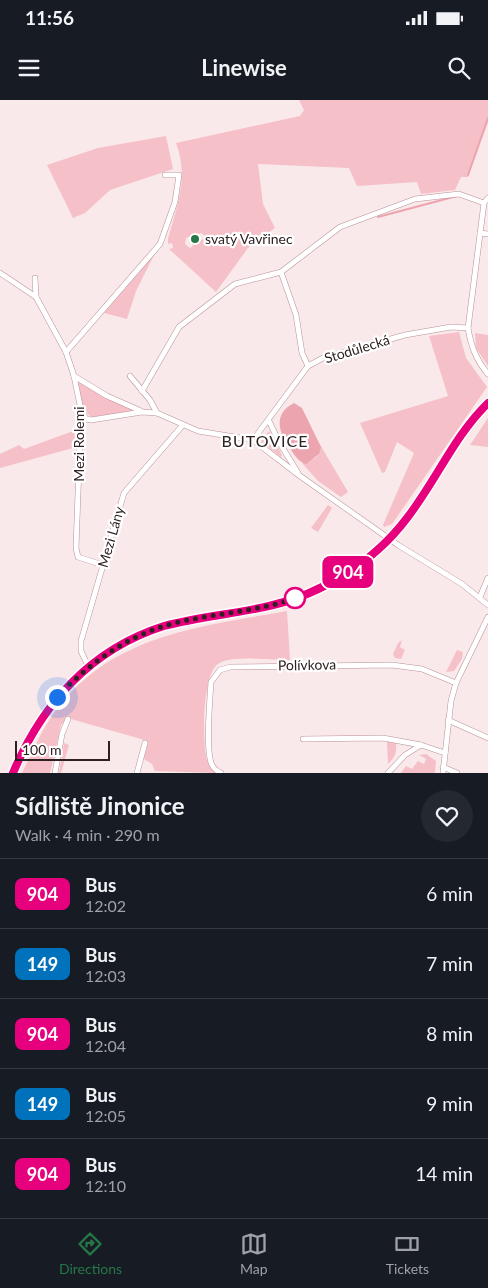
<!DOCTYPE html>
<meta charset="utf-8">
<style>
:root{--surface:#171b24;--page:#242831;--text:#f1f3f6;--muted:#9ea1a6;--line:#363941;--accent:#267747}
body{margin:0;font-family:Lato,sans-serif;background:var(--page);color:var(--text);height:100vh;display:flex;flex-direction:column;font-size:19px;white-space:nowrap}
*{box-sizing:border-box;margin:0}
p{font-size:16px;color:var(--muted)}
.icon{flex:none;width:28px;height:28px;fill:none;stroke:currentColor;stroke-width:2;stroke-linecap:round;stroke-linejoin:round}
.map{position:relative;height:673px;overflow:hidden}
.side{display:flex;flex-direction:column;background:var(--surface);flex:1}
.side>*{flex:none}
.badge{padding:0 10px;border-radius:8px;font-size:18px;line-height:32px}
.scale{position:absolute;left:15px;bottom:12px;width:95px;box-sizing:border-box;padding-left:5px;border:2px solid #2f2022;border-top:0;font-size:14px;line-height:18px;white-space:nowrap;color:#2f2022;-webkit-text-stroke:4px #fff;paint-order:stroke}
.you{position:absolute;width:25px;height:25px;margin:-12px;border:4px solid #fff;border-radius:50%;background:#1a73e8;box-shadow:0 0 0 8px #1a73e833}
.map>.badge{position:absolute;translate:-50% -50%;box-shadow:0 0 0 2px #fff}
.round{display:grid;place-items:center;flex:none;width:52px;height:52px;border-radius:26px;background:var(--page)}
.head{display:flex;align-items:center;justify-content:space-between;height:85px;padding:0 15px}
h1{font-size:24px;font-weight:700;line-height:38px}
ul{padding:0;list-style:none}
li{display:flex;align-items:center;gap:15px;height:70px;padding:0 15px;border-top:1px solid var(--line)}
li div{flex:1}
li b{display:block;font-size:19px}
li em{font-style:normal}
li .badge{min-width:55px;font-weight:700;text-align:center}
.status{display:flex;justify-content:space-between;align-items:center;height:35px;padding:0 25px;background:var(--surface);direction:ltr}
.status svg{height:14px;fill:currentColor}
header{display:flex;justify-content:space-between;align-items:center;height:65px;padding:0 15px;background:var(--surface);font-size:22px;font-weight:700}
.tabs{display:flex;justify-content:space-around;align-items:center;height:70px;border-top:1px solid var(--line);background:var(--surface);font-size:14px;color:var(--muted)}
.tabs a{display:grid;justify-items:center;gap:2px}
.tabs .selected{color:var(--accent)}
.map>svg:first-child{display:block}
.green{fill:#f5c0c7;fill-rule:evenodd}
.water{fill:#eca4af}
.lines{fill:none;stroke-linecap:round;stroke-linejoin:round}
.stream{stroke:#eca4af;stroke-width:2}
.minor-casing{stroke:#b89197;stroke-width:6}
.secondary-casing{stroke:#b89197;stroke-width:9}
.minor{stroke:#fff;stroke-width:5}
.secondary{stroke:#f3d6dc;stroke-width:8}
.line-casing{stroke:#fff;stroke-width:11}
.line{stroke:#e6007e;stroke-width:8}
.walk{stroke:#2f2022;stroke-width:5;stroke-dasharray:0 9}
.poi-dot{fill:#267747;stroke:#fff;stroke-width:2}
.stop-dot{fill:#fff;stroke:#e6007e;stroke-width:2.5}
.labels{text-anchor:middle;stroke-width:4.5;stroke-linejoin:round;paint-order:stroke}
.poi-label{font-size:14px;fill:#2f2022;stroke:#fff;text-anchor:start}
.street-label{font-size:14px;fill:#2f2022;stroke:#fff}
.quarter-label{font-size:16px;letter-spacing:1px;fill:#2f2022;stroke:#fff}
</style>
<div class="status"><b>11:56</b><svg viewBox="0 0 49 12"><path d="M0 12V9h3v3zM5 12V6h3v6zM10 12V3h3v9zM15 12V0h3v12zM26 1h20v11H26zM47 4h2v5h-2z"/></svg></div>
<header><svg class="icon" aria-label="menu" viewBox="0 0 24 24"><path d="M4 6h16M4 12h16M4 18h16"/></svg>Linewise<svg class="icon" aria-label="search" viewBox="0 0 24 24"><circle cx="10" cy="10" r="6"/><path d="M15 15l6 6"/></svg></header>
<div class="map">
<svg width="488" height="673" viewBox="0 0 488 673">
<rect width="100%" height="100%" fill="#fae9eb"/>
<!-- green -->
<g class="green">
<path d="M299 0H488V22L468 77H461L455 90 421 94 417 82 357 86 349 68 258 64 263 104 275 128 248 148 216 192 169 149 173 148 172 143 168 144V139C177 106 189 77 176 43L300 16 304 10ZM201 133 205 136 203 139 192 144 193 146 190 148 185 144 186 138Z"/>
<polygon points="166,36 173,69 110,90 85,113 73,118 47,65 98,48"/>
<polygon points="154,155 136,191 127,219 104,213"/>
<polygon points="459,232 466,258 487,287 392,424 384,427 383,425 414,353 397,342 385,372 382,373 360,323 448,296 429,236"/>
<polygon points="475,233 488,235 488,266 476,248"/>
<path d="M78 281 137 310 92 317C81 312 78 292 78 281Z"/>
<polygon points="488,318 488,347 470,345"/>
<polygon points="76,330 73,348 0,368 0,354 19,345 24,349"/>
<polygon points="269,331 282,355 281,357 261,341"/>
<polygon points="319,343 348,392 341,397 318,381 302,363 315,358 319,354"/>
<polygon points="328,405 332,408 318,432 311,428"/>
<path d="M287 511 290 560C273 560 230 555 218 564 202 575 202 642 207 660 209 665 212 670 216 673L155 671 152 664 144 659 148 641 71 619 69 616 61 625 50 673H22C32 653 41 631 54 613 111 534 199 527 287 511Z"/>
<polygon points="402,540 400,547 405,550 401,559 395,558 393,554 398,543"/>
<polygon points="457,550 463,552 462,559 454,571 446,572"/>
<path d="M387 642 396 643C397 653 395 657 388 664Z"/>
<polygon points="64,643 69,645 61,673 59,673"/>
<polygon points="426,654 436,661 435,673 401,673 406,666 412,669 418,661 424,664 426,659 419,655"/>
</g>
<!-- water -->
<path class="water" d="M294 303 302 308 321 347 319 354 306 364C299 362 295 356 291 350 279 334 272 314 294 303Z"/>
<g class="lines">
<!-- stream -->
<g class="stream">
<polyline points="468,75 488,18"/>
<polyline points="378,117 457,96"/>
</g>
<!-- minor casing -->
<g class="minor-casing">
<g id="minor">
<path d="M488 98 484 103 468 228C471 246 476 260 488 274"/>
<polyline points="480,133 488,134"/>
<polyline points="281,172 296,215 302,253 308,266"/>
<polyline points="0,173 36,197 66,252 74,276 81,310 76,448 78,457 103,465"/>
<polyline points="35,178 36,197"/>
<polyline points="66,252 160,144 175,102 179,75 165,75"/>
<polyline points="74,276 107,296 141,311"/>
<polyline points="130,276 150,300 157,313"/>
<polyline points="142,291 179,227 235,184 281,172 340,127 415,99 459,94 484,103"/>
<polyline points="81,310 86,319 91,320 142,312 157,313 198,331 253,340 300,376 398,445 462,484 488,505"/>
<polyline points="269,321 279,342 298,373"/>
<polyline points="253,340 308,266 323,258 405,235 451,227 468,228"/>
<polyline points="480,497 488,478"/>
<polyline points="88,566 81,551 81,541 124,393 182,326"/>
<polyline points="448,620 488,638"/>
<polyline points="303,639 383,638 421,645"/>
<polyline points="443,667 457,673"/>
<polyline points="55,673 62,634 68,619"/>
<polyline points="137,673 145,643"/>
<path d="M221 673C217 671 214 669 212 665 205 651 210 599 211 582L220 570 230 567 392 565 422 569 456 583"/>
<polyline points="388,673 405,655 421,645 445,653"/>
<polyline points="443,673 451,601 456,583 488,517"/>
</g>
</g>
<!-- secondary casing -->
<g class="secondary-casing">
<path id="secondary" d="M13 673C42 604 91 549 164 526 198 517 234 514 269 506 323 494 374 462 407 418 436 381 454 336 488 303"/>
</g>
<!-- minor -->
<use href="#minor" class="minor"/>
<!-- secondary -->
<use href="#secondary" class="secondary"/>
</g>
<g class="lines">
<!-- line casing -->
<g class="line-casing">
<path id="line" d="M13 673C42 604 91 549 164 526 198 517 234 514 269 506 322 494 374 462 407 418 436 381 454 336 488 303"/>
</g>
<!-- line -->
<use href="#line" class="line"/>
<!-- walk -->
<path class="walk" d="M57 597C92 561 129 534 179 522 219 513 260 511 299 497L295 498"/>
</g>
<!-- markers -->
<circle class="poi-dot" cx="195" cy="139" r="5"/>
<circle class="stop-dot" cx="295" cy="498" r="10"/>
<g class="labels">
<!-- poi labels -->
<g class="poi-label">
<text x="205" y="144">svatý Vavřinec</text>
</g>
<!-- street labels -->
<g class="street-label">
<text transform="translate(357 249) rotate(-17)" y="5">Stodůlecká</text>
<text transform="translate(79 344) rotate(-90)" y="5">Mezi Rolemi</text>
<text transform="translate(111 437) rotate(-74)" y="5">Mezi Lány</text>
<text transform="translate(307 565) rotate(-1)" y="5">Polívkova</text>
</g>
<!-- quarter labels -->
<g class="quarter-label">
<text x="265" y="347">BUTOVICE</text>
</g>
</g>
</svg>
<div class="scale">100 m</div>
<div class="you" style="left:57px;top:597px"></div>
<b class="badge" style="left:348px;top:472px;background:#e6007e;color:#fff">904</b>
</div>
<section class="side">
<div class="head"><div><h1>Sídliště Jinonice</h1><p>Walk · 4 min · 290 m</p></div><a class="round"><svg class="icon" aria-label="heart" viewBox="0 0 24 24"><path d="M12 20l-8-8c-3-5 5-10 8-4 3-6 11-1 8 4z"/></svg></a></div>
<ul>
<li><span class="badge" style="background:#e6007e;color:#fff">904</span><div><b>Bus</b><p>12:02</p></div><em>6 min</em></li>
<li><span class="badge" style="background:#0072bc;color:#fff">149</span><div><b>Bus</b><p>12:03</p></div><em>7 min</em></li>
<li><span class="badge" style="background:#e6007e;color:#fff">904</span><div><b>Bus</b><p>12:04</p></div><em>8 min</em></li>
<li><span class="badge" style="background:#0072bc;color:#fff">149</span><div><b>Bus</b><p>12:05</p></div><em>9 min</em></li>
<li><span class="badge" style="background:#e6007e;color:#fff">904</span><div><b>Bus</b><p>12:10</p></div><em>14 min</em></li>
</ul>
</section>
<nav class="tabs">
<a class="selected"><svg class="icon" aria-label="directions" viewBox="0 0 24 24"><path d="M12 3l9 9-9 9-9-9zM9 14v-3h6M13 9l2 2-2 2"/></svg>Directions</a>
<a><svg class="icon" aria-label="map" viewBox="0 0 24 24"><path d="M3 6l6-2 6 2 6-2v14l-6 2-6-2-6 2zM9 4v14M15 6v14"/></svg>Map</a>
<a><svg class="icon" aria-label="tickets" viewBox="0 0 24 24"><path d="M3 7h18v10H3zM15 7v10"/></svg>Tickets</a>
</nav>
